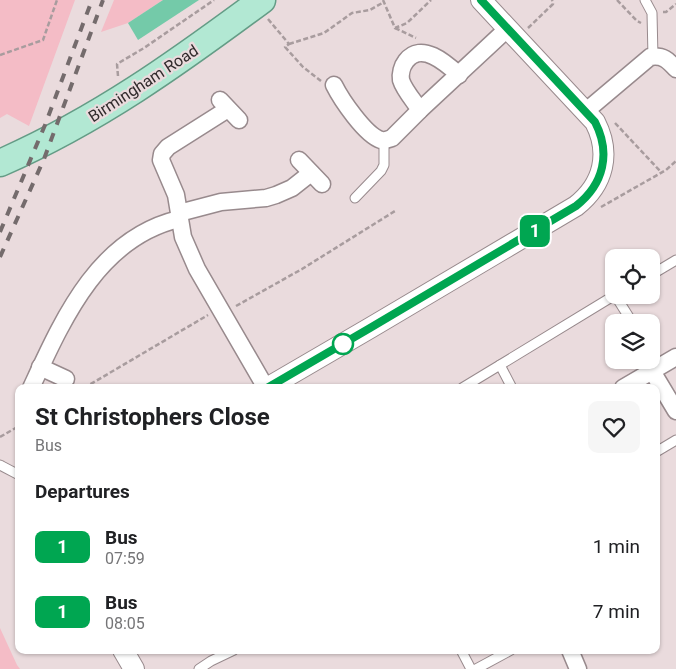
<!DOCTYPE html>
<style>
:root{--surface:#fff;--page:#f6f6f6;--text:#202124;--muted:#757577}
body{margin:0;font-family:Roboto,sans-serif;background:var(--page);color:var(--text);height:100vh;display:flex;flex-direction:column;font-size:19px;white-space:nowrap}
*{box-sizing:border-box;margin:0}
p{font-size:16px;color:var(--muted)}
.icon{flex:none;width:28px;height:28px;fill:none;stroke:currentColor;stroke-width:2;stroke-linecap:round;stroke-linejoin:round}
.map{position:relative;flex:1;overflow:hidden}
.sheet{position:absolute;left:15px;top:384px;width:645px;height:270px;display:flex;flex-direction:column;background:var(--surface);border-radius:10px;box-shadow:0 1px 4px #0004}
.sheet>*{flex:none}
.badge{padding:0 10px;border-radius:8px;font-size:18px;line-height:32px}
.controls{position:absolute;left:605px;top:249px;display:grid;gap:10px}
.controls a{display:grid;place-items:center;width:55px;height:55px;border-radius:10px;background:var(--surface);box-shadow:0 1px 4px #0004;font-size:25px}
.map>.badge{position:absolute;translate:-50% -50%;box-shadow:0 0 0 2px #fff}
h2{padding:0 20px;font-size:19px;line-height:45px}
.round{display:grid;place-items:center;flex:none;width:52px;height:52px;border-radius:10px;background:var(--page)}
.summary{display:flex;align-items:center;justify-content:space-between;height:85px;padding:0 20px}
h1{font-size:24px;font-weight:700;line-height:38px}
ul{padding:0;list-style:none}
li{display:flex;align-items:center;gap:15px;height:65px;padding:0 20px}
li div{flex:1}
li b{display:block;font-size:19px}
li em{font-style:normal}
li .badge{min-width:55px;font-weight:700;text-align:center}
.map>svg:first-child{display:block}
.green{fill:#f4bcc6}
.water{fill:#74caa9}
.lines{fill:none;stroke-linecap:round;stroke-linejoin:round}
.service-casing{stroke:#988a8d;stroke-width:11}
.minor-casing{stroke:#988a8d;stroke-width:19}
.tertiary-casing{stroke:#988a8d;stroke-width:22}
.primary-casing{stroke:#649c86;stroke-width:29}
.path{stroke:#a89c9e;stroke-width:2.5;stroke-dasharray:5 2.5;stroke-linecap:butt}
.service{stroke:#fff;stroke-width:9}
.minor{stroke:#fff;stroke-width:16}
.tertiary{stroke:#fff;stroke-width:20}
.primary{stroke:#b2e8d3;stroke-width:26}
.rail{stroke:#746b6c;stroke-width:4;stroke-dasharray:9 9;stroke-linecap:butt}
.line-casing{stroke:#fff;stroke-width:11}
.line{stroke:#00a651;stroke-width:8}
.stop-dot{fill:#fff;stroke:#00a651;stroke-width:2.5}
.labels{text-anchor:middle;stroke-width:4.5;stroke-linejoin:round;paint-order:stroke}
.street-label{font-size:16px;fill:#312b2c;stroke:#eadbdd}
</style>
<div class="map">
<svg width="676" height="669" viewBox="0 0 676 669">
<rect width="100%" height="100%" fill="#eadbdd"/>
<!-- green -->
<g class="green">
<polygon points="0,0 75,0 29,126 7,114 0,118"/>
<polygon points="114,0 163,0 128,23 101,32"/>
<polygon points="0,628 17,665 20,669 0,669"/>
</g>
<!-- water -->
<polygon class="water" points="163,0 199,0 138,40 128,23"/>
<g class="lines">
<!-- service casing -->
<g class="service-casing">
<g id="service">
<polyline points="645,0 652,13 653,57"/>
<polyline points="355,198 381,171 384,165 384,140"/>
<polyline points="651,275 676,260"/>
<polyline points="651,356 658,367"/>
<polyline points="500,365 615,295 632,322"/>
<polyline points="462,388 500,365 512,388"/>
<polyline points="656,452 676,440"/>
<polyline points="0,465 19,475"/>
<polyline points="461,650 471,669"/>
<polyline points="199,669 211,661 234,650"/>
<polyline points="476,669 511,650"/>
</g>
</g>
<!-- minor casing -->
<g class="minor-casing">
<g id="minor">
<path d="M334 85C341 99 365 135 381 140 385 141 389 139 392 138L420 110 507 29"/>
<polyline points="220,100 239,120"/>
<polyline points="228,109 168,147 162,154 161,160 176,195 183,237 197,269 266,388"/>
<path d="M420 110C414 101 404 90 401 80 400 74 402 66 406 61 421 41 446 63 459 75"/>
<path d="M586 111 650 57C663 55 668 60 676 69"/>
<polyline points="299,160 322,184"/>
<polyline points="179,213 221,202 266,198 276,195 292,188 311,173"/>
<polyline points="40,367 66,379"/>
<polyline points="652,371 676,411"/>
<path d="M31 388C63 319 98 238 179 219"/>
<polyline points="623,388 676,357"/>
<polyline points="570,650 578,669"/>
</g>
</g>
<!-- tertiary casing -->
<g class="tertiary-casing">
<g id="tertiary">
<path d="M267 388 370 328 576 206C604 184 611 153 595 122L481 0"/>
<polyline points="123,650 134,669"/>
</g>
</g>
<!-- primary casing -->
<g class="primary-casing">
<path id="primary" d="M0 163C98 120 177 63 262 0"/>
</g>
<!-- path -->
<g class="path">
<polyline points="383,0 395,28 407,23 431,0"/>
<polyline points="617,0 637,21 641,23"/>
<polyline points="663,12 666,12 676,4"/>
<polyline points="268,19 289,44 285,47 303,67 321,81"/>
<polyline points="395,28 416,38"/>
<polyline points="528,28 553,4 552,0"/>
<polyline points="289,44 324,33 352,13 370,10 384,2"/>
<polyline points="0,55 43,40 57,0"/>
<polyline points="118,76 117,64 144,48 214,0"/>
<polyline points="615,123 661,172"/>
<polyline points="601,207 666,170 676,161"/>
<polyline points="236,306 302,269 395,211"/>
<polyline points="84,388 208,315"/>
<polyline points="0,437 19,426"/>
</g>
<!-- service -->
<use href="#service" class="service"/>
<!-- minor -->
<use href="#minor" class="minor"/>
<!-- tertiary -->
<use href="#tertiary" class="tertiary"/>
<!-- primary -->
<use href="#primary" class="primary"/>
<!-- rail -->
<g class="rail">
<polyline points="0,232 45,125 92,0"/>
<polyline points="0,257 44,159 103,0"/>
</g>
</g>
<g class="lines">
<!-- line casing -->
<g class="line-casing">
<path id="line" d="M267 388 370 328 576 206C604 184 611 153 595 122L481 0"/>
</g>
<!-- line -->
<use href="#line" class="line"/>
</g>
<!-- markers -->
<circle class="stop-dot" cx="343" cy="344" r="10"/>
<g class="labels">
<!-- street labels -->
<g class="street-label">
<text transform="translate(143 83) rotate(-33)" y="6">Birmingham Road</text>
</g>
</g>
</svg>
<div class="controls">
<a><svg class="icon" aria-label="locate" viewBox="0 0 24 24"><circle cx="12" cy="12" r="6"/><path d="M12 2v4M12 18v4M2 12h4M18 12h4"/></svg></a>
<a><svg class="icon" aria-label="layers" viewBox="0 0 24 24"><path d="M12 4l9 5-9 5-9-5zM3 14l9 5 9-5"/></svg></a>
</div>
<b class="badge" style="left:535px;top:231px;background:#00a651;color:#fff">1</b>
<section class="sheet">
<div class="summary"><div><h1>St Christophers Close</h1><p>Bus</p></div><a class="round"><svg class="icon" aria-label="heart" viewBox="0 0 24 24"><path d="M12 20l-8-8c-3-5 5-10 8-4 3-6 11-1 8 4z"/></svg></a></div>
<h2>Departures</h2>
<ul>
<li><span class="badge" style="background:#00a651;color:#fff">1</span><div><b>Bus</b><p>07:59</p></div><em>1 min</em></li>
<li><span class="badge" style="background:#00a651;color:#fff">1</span><div><b>Bus</b><p>08:05</p></div><em>7 min</em></li>
</ul>
</section>
</div>
